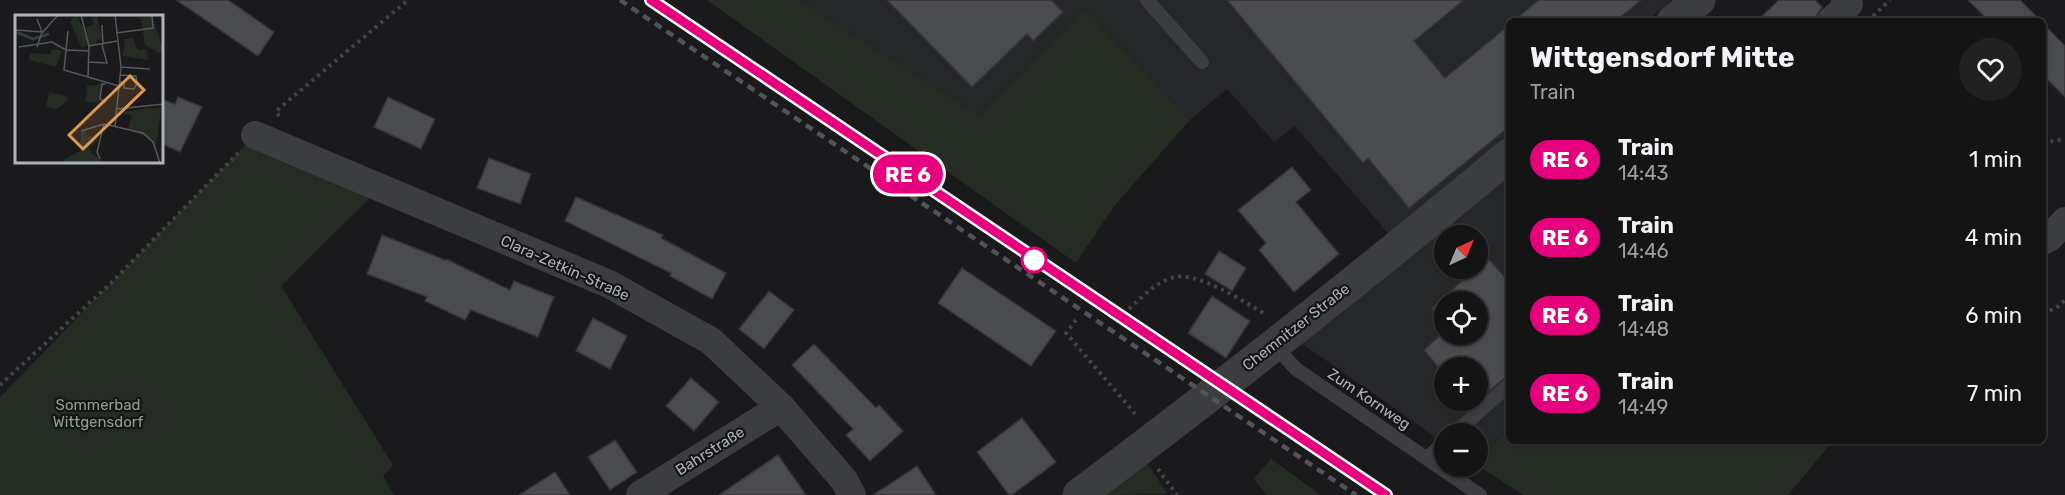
<!DOCTYPE html>
<meta charset="utf-8">
<style>
:root{--surface:#141415;--page:#212122;--text:#f1f3f6;--muted:#9d9ea0;--line:#333334}
body{margin:0;font-family:Rubik,sans-serif;background:var(--page);color:var(--text);height:100vh;display:flex;flex-direction:column;font-size:22px;white-space:nowrap}
*{box-sizing:border-box;margin:0}
p{font-size:20px;color:var(--muted)}
.icon{flex:none;width:33px;height:33px;fill:none;stroke:currentColor;stroke-width:2;stroke-linecap:round;stroke-linejoin:round}
.map{position:relative;flex:1;overflow:hidden}
.drawer{position:absolute;left:1506px;top:18px;width:540px;height:426px;display:flex;flex-direction:column;background:var(--surface);border-radius:9px;box-shadow:0 2px 4px #0004,0 0 0 2px var(--line)}
.drawer>*{flex:none}
.badge{padding:0 12px;border-radius:20px;font-size:21px;line-height:39px}
.needle{width:39px;rotate:44deg}
.controls{position:absolute;left:1434px;top:225px;display:grid;gap:12px}
.controls a{display:grid;place-items:center;width:54px;height:54px;border-radius:50%;background:var(--surface);box-shadow:0 2px 4px #0004,0 0 0 2px var(--line);font-size:30px}
.map>.badge{position:absolute;translate:-50% -50%;box-shadow:0 0 0 3px #fff}
.round{display:grid;place-items:center;flex:none;width:63px;height:63px;border-radius:32px;background:var(--page)}
.head{display:flex;align-items:center;justify-content:space-between;height:102px;padding:0 24px}
h1{font-size:28px;font-weight:700;line-height:45px}
ul{padding:0;list-style:none}
li{display:flex;align-items:center;gap:18px;height:78px;padding:0 24px}
li div{flex:1}
li b{display:block;font-size:22px}
li em{font-style:normal}
li .badge{min-width:66px;font-weight:700;text-align:center}
.map>svg:first-child{display:block}
.built{fill:#262729;fill-rule:evenodd}
.green{fill:#242c24}
.building{fill:#494b4e;stroke:#343538;stroke-width:1.5}
.lines{fill:none;stroke-linecap:round;stroke-linejoin:round}
.path{stroke:#424447;stroke-width:4;stroke-dasharray:3 4.5;stroke-linecap:butt}
.service{stroke:#3b3d40;stroke-width:14}
.minor{stroke:#3b3d40;stroke-width:28}
.tertiary{stroke:#3b3d40;stroke-width:33}
.rail{stroke:#515357;stroke-width:4.5;stroke-dasharray:8 6;stroke-linecap:butt}
.line-casing{stroke:#fff;stroke-width:14}
.line{stroke:#e6007e;stroke-width:9}
.stop-dot{fill:#fff;stroke:#e6007e;stroke-width:3}
.labels{text-anchor:middle;stroke-width:4.5;stroke-linejoin:round;paint-order:stroke}
.street-label{font-size:15px;fill:#aeb3ba;stroke:#151517}
.park-label{font-size:15px;fill:#8aa288;stroke:#151517}
.inset-river{fill:none;stroke:#333d41;stroke-width:3}
.inset-road{fill:none;stroke:#55575b;stroke-width:1.5}
.view{fill:#de9950;fill-opacity:0.15;stroke:#de9950;stroke-width:3}
.inset-edge{fill:none;stroke:#aeb3ba;stroke-width:3}
</style>
<div class="map">
<svg width="2065" height="495" viewBox="0 0 2065 495">
<rect width="100%" height="100%" fill="#1a1a1c"/>
<!-- built -->
<path class="built" d="M800 0H1671L1647 21H1509V428L1478 461V434H1444V443L1301 343 1407 255 1295 126 1274 142 1227 89 1190 120 1085 8 979 115ZM1444 236H1478V268H1444ZM1444 302H1478V334H1444ZM1444 368H1478V400H1444Z"/>
<!-- green -->
<g class="green">
<polygon points="707,0 800,0 979,115 1085,8 1190,120 1115,205 1076,263"/>
<polygon points="255,135 380,188 281,286 393,465 383,476 394,495 0,495 0,397"/>
<polygon points="1509,428 1509,441 1833,441 1788,495 1524,495 1478,466 1478,461"/>
<polygon points="1271,459 1321,495 1266,495 1254,478"/>
<polygon points="1146,462 1168,494 1103,495"/>
</g>
<!-- building -->
<g class="building">
<polygon points="176,0 228,0 274,32 258,56"/>
<polygon points="887,0 1051,0 1063,12 1033,41 1027,34 972,87"/>
<polygon points="1227,0 1464,0 1414,41 1445,78 1509,25 1509,127 1409,208 1368,158 1363,163"/>
<polygon points="1539,0 1641,0 1616,21 1513,21"/>
<polygon points="1779,0 1815,0 1822,7 1813,21 1757,21"/>
<polygon points="1968,0 2020,0 2041,21 1989,21"/>
<polygon points="2043,23 2065,46 2065,97 2043,75"/>
<polygon points="178,97 202,107 180,152 162,144 162,99 175,104"/>
<polygon points="388,97 435,119 421,149 374,127"/>
<polygon points="489,158 531,174 520,204 477,188"/>
<polygon points="1292,167 1311,190 1296,202 1339,254 1294,292 1259,250 1266,243 1238,210"/>
<polygon points="576,197 663,235 661,238 726,273 712,299 670,276 671,273 565,221"/>
<polygon points="382,235 445,260 446,259 510,290 514,281 554,297 538,337 471,310 465,320 425,301 427,297 367,274"/>
<polygon points="1219,251 1246,268 1232,291 1205,274"/>
<polygon points="1488,258 1509,282 1509,374 1472,406 1468,400 1478,400 1478,368 1444,368 1444,374 1424,350 1444,332 1444,334 1478,334 1478,302 1444,302 1444,322 1432,308"/>
<polygon points="962,268 1056,331 1031,366 938,303"/>
<polygon points="769,291 794,310 764,349 739,329"/>
<polygon points="1212,296 1250,321 1226,358 1188,333"/>
<polygon points="593,318 627,336 610,369 576,351"/>
<polygon points="814,344 876,408 879,405 903,431 870,461 846,435 853,429 792,365"/>
<polygon points="691,378 719,402 694,431 666,406"/>
<polygon points="1022,418 1056,462 1012,495 1009,495 977,452"/>
<polygon points="615,440 637,472 610,490 588,457"/>
<polygon points="778,455 806,495 719,495"/>
<polygon points="917,466 936,495 873,495"/>
<polygon points="555,472 570,495 519,495"/>
</g>
<g class="lines">
<!-- path -->
<g class="path">
<polyline points="1873,16 1890,0"/>
<polyline points="279,116 276,111 408,0"/>
<polyline points="2043,143 2065,139"/>
<path d="M1129 309C1142 297 1154 284 1171 278 1196 269 1245 303 1267 315"/>
<polyline points="2043,314 2059,306 2065,300"/>
<polyline points="1076,320 1066,333 1137,416"/>
<polyline points="0,385 111,283 238,153"/>
<polyline points="1158,469 1177,495"/>
</g>
<!-- service -->
<g class="service">
<polyline points="1147,0 1202,62"/>
<polyline points="1274,345 1296,369 1480,495"/>
<polyline points="1454,434 1509,385"/>
<polyline points="1427,458 1444,442"/>
</g>
<!-- minor -->
<g class="minor">
<polyline points="1831,21 1849,4 1845,0"/>
<polyline points="255,135 609,284 711,341 781,407 844,480 852,495"/>
<polyline points="2043,241 2049,238 2065,221"/>
<polyline points="640,495 781,407"/>
</g>
<!-- tertiary -->
<g class="tertiary">
<polyline points="1673,21 1699,0"/>
<path d="M1079 495C1225 385 1369 272 1509 155"/>
</g>
<!-- rail -->
<g class="rail">
<polyline points="620,0 1356,495"/>
<polyline points="651,0 1386,495"/>
</g>
</g>
<g class="lines">
<!-- line casing -->
<g class="line-casing">
<polyline id="line" points="651,0 1386,495"/>
</g>
<!-- line -->
<use href="#line" class="line"/>
</g>
<!-- markers -->
<circle class="stop-dot" cx="1034" cy="260" r="12"/>
<g class="labels">
<!-- street labels -->
<g class="street-label">
<text transform="translate(565 268) rotate(24)" y="5">Clara-Zetkin-Straße</text>
<text transform="translate(1296 327) rotate(-38)" y="5">Chemnitzer Straße</text>
<text transform="translate(1369 399) rotate(34)" y="5">Zum Kornweg</text>
<text transform="translate(710 451) rotate(-32)" y="5">Bahrstraße</text>
</g>
<!-- park labels -->
<g class="park-label">
<text x="98" y="410">Sommerbad<tspan x="98" dy="17">Wittgensdorf</tspan></text>
</g>
</g>
<!-- overview -->
<g transform="translate(15 15)">
<rect width="148" height="148" fill="#1a1a1c"/>
<path d="M61 0 73 21 71 13 79 9 75 0H82L87 24 82 25V30L66 32 55 6ZM120 0H137L148 36 143 38 130 30 126 5ZM118 23 123 35 131 34 133 45 108 41 110 24ZM37 34 47 36 41 52 14 45 15 38 35 39ZM87 69 85 87H70L72 71ZM34 77 51 81 53 85 42 94 31 92ZM131 93H146L141 131 137 124 113 115 117 100 105 98ZM71 114V120L85 124 75 132 76 138 91 148H49L48 145 65 136 66 116Z" fill="#242c24"/>
<path class="inset-river" d="M1 17 18 24 34 19"/>
<path class="inset-road" d="M66 0 74 31M87 10 88 30M0 15 28 17 43 0M53 16 49 55 104 71M101 18 138 13 137 0M4 32 37 27 51 35M22 32 27 17 22 4M51 35 74 36M73 47 92 48 87 30M106 52 135 54M73 62 74 31 102 26M105 67H109V73L119 74 122 68 121 61 105 60M91 69H87L85 84 91 87M102 94 149 89M100 111 106 52 100 0M66 116 89 109 128 118 138 127 145 148M85 144 82 137 89 109"/>
<path class="view" d="M115 61 129 75 68 134 54 120Z"/>
<rect width="148" height="148" class="inset-edge"/>
</g>
</svg>
<div class="controls">
<a><svg class="needle" viewBox="-14 -14 28 28"><path d="M0-13l5 13h-10z" fill="#e53935"/><path d="M0 13l5-13h-10z" fill="#9d9ea0"/></svg></a>
<a><svg class="icon" aria-label="locate" viewBox="0 0 24 24"><circle cx="12" cy="12" r="6"/><path d="M12 2v4M12 18v4M2 12h4M18 12h4"/></svg></a>
<a>+</a>
<a>−</a>
</div>
<b class="badge" style="left:908px;top:174px;background:#e6007e;color:#fff">RE 6</b>
<section class="drawer">
<div class="head"><div><h1>Wittgensdorf Mitte</h1><p>Train</p></div><a class="round"><svg class="icon" aria-label="heart" viewBox="0 0 24 24"><path d="M12 20l-8-8c-3-5 5-10 8-4 3-6 11-1 8 4z"/></svg></a></div>
<ul>
<li><span class="badge" style="background:#e6007e;color:#fff">RE 6</span><div><b>Train</b><p>14:43</p></div><em>1 min</em></li>
<li><span class="badge" style="background:#e6007e;color:#fff">RE 6</span><div><b>Train</b><p>14:46</p></div><em>4 min</em></li>
<li><span class="badge" style="background:#e6007e;color:#fff">RE 6</span><div><b>Train</b><p>14:48</p></div><em>6 min</em></li>
<li><span class="badge" style="background:#e6007e;color:#fff">RE 6</span><div><b>Train</b><p>14:49</p></div><em>7 min</em></li>
</ul>
</section>
</div>
